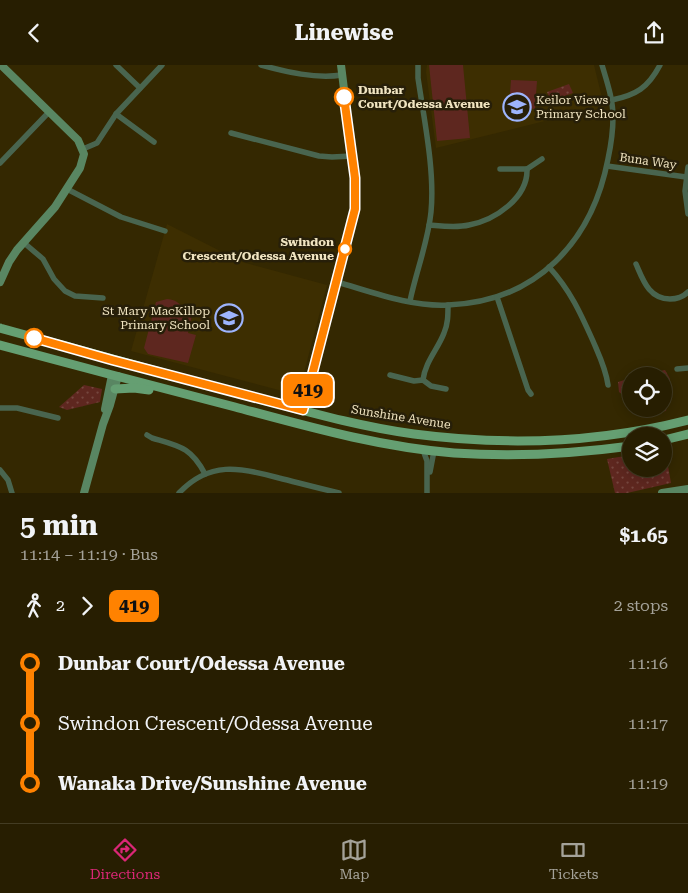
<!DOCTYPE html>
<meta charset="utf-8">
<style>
:root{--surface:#271e01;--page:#2f270b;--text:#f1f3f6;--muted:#a4a299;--line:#433c23;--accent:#db2777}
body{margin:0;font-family:"Roboto Serif",serif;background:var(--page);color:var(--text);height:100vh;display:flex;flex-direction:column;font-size:19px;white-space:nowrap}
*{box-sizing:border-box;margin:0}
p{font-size:16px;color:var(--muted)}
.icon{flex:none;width:28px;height:28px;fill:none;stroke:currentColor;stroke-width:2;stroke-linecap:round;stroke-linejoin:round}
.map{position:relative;height:428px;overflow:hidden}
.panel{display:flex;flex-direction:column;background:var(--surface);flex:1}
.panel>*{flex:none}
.badge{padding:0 10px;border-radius:8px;font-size:18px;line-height:32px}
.controls{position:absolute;left:622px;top:302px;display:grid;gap:10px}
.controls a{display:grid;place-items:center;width:50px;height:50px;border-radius:50%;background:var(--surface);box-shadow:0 2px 12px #0003,0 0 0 1px var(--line);font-size:25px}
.map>.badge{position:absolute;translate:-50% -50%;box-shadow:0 0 0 2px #fff}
.legs{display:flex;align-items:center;gap:8px;height:55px;padding:0 20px;font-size:16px}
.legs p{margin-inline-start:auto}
.headline{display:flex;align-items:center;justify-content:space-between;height:85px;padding:0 20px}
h1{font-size:28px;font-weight:700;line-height:38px}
ul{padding:0 20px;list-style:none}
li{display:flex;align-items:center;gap:18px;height:60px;font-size:19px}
li i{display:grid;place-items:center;width:8px;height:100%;margin:0 6px;background:currentColor}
li i::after{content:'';width:12px;height:12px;margin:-6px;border:4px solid;border-radius:50%;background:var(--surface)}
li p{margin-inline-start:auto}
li:first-child i{background:linear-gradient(#0000 50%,currentColor 0)}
li:last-child i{background:linear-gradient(currentColor 50%,#0000 0)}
header{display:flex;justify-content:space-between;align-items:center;height:65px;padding:0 20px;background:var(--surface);font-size:22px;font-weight:700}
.menu{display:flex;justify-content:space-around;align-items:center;height:70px;border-top:1px solid var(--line);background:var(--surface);font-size:14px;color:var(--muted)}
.menu a{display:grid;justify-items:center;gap:2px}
.menu .active{color:var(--accent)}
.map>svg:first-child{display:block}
.built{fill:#3d2e01}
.park{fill:url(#park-dots)}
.pitch{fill:#5e271f}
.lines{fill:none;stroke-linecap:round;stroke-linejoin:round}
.street{stroke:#49654f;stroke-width:5.5}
.secondary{stroke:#598662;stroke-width:8}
.primary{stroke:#659f72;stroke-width:9}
.line-1-casing{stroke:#fff;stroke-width:11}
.line-1{stroke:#ff8200;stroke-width:8}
.stop-1-dot{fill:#fff;stroke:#ff8200;stroke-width:2.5}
.labels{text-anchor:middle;stroke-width:5;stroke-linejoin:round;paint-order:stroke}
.stop-label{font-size:12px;font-weight:bold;fill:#f0e4c1;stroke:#271f09;text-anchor:start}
.poi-label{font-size:12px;fill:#f0e4c1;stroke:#271f09;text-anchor:start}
.street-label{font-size:12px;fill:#f0e4c1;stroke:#271f09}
</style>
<header><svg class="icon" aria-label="back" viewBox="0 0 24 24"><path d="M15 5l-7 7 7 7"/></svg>Linewise<svg class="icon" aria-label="share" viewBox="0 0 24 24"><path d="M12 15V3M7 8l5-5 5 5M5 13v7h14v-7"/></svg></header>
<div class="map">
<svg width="688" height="428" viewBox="0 0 688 428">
<defs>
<pattern id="park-dots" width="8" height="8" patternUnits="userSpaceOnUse" patternTransform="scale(1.25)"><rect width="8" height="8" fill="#5e271f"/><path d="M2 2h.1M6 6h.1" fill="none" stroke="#75463e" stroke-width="1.8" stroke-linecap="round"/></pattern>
</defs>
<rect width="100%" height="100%" fill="#342801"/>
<!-- built -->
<g class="built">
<polygon points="427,0 594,0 605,45 577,48 436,83 426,7"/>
<polygon points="167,159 242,197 327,220 300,323 290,328 131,286"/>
</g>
<!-- park -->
<g class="park">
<polygon points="569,19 573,28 551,36 547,27"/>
<polygon points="665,305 670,314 666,346 648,349 643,344 664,344 664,311 639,311"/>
<polygon points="631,313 631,336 619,327 618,317"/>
<polygon points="84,320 102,324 100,337 67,345 59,342"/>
<polygon points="664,384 665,384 671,418 627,428 615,428 607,394 631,390 631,404 664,404"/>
</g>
<!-- pitch -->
<g class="pitch">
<polygon points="429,0 463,0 470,73 437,76"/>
<polygon points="511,15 537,16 535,44 509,42"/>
<path d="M167 234C181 235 180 244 193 246L188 268 196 270 188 298 148 289 144 283 156 237Z"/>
</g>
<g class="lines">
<!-- street -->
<g class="street">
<polyline points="116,0 140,23"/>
<path d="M261 0C287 7 315 14 342 10"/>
<path d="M612 35C636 30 648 23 660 0"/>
<polyline points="116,49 154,77"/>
<polyline points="231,68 319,91 332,92 352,91"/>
<polyline points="83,84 97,78 116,49 162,0"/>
<polyline points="0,98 49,47"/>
<polyline points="607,101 686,112"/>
<polyline points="688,102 685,126 688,149"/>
<polyline points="500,104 527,104 542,94"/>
<polyline points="67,124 121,152 165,166"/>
<path d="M429 160C442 161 456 163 469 160 495 155 528 133 527 104"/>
<polyline points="23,177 43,194 54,214 65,226 75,231 103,233"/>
<path d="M636 199C643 215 649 234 670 234 677 234 683 232 688 227"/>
<path d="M549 202C570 225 580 247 593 276 599 290 606 304 608 320"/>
<path d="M337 217C372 227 411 242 448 240 536 237 592 177 608 94 611 80 613 66 613 52 613 34 607 17 602 0"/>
<polyline points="497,232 528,325 531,329"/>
<path d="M410 236C416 207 428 177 431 147 435 106 424 54 418 13V0"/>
<polyline points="677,304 688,303"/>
<polyline points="390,310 414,316 423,315 431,321 446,324"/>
<path d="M423 315C425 297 438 284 444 268 448 259 448 250 448 240"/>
<polyline points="0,343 17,343 58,353"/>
<path d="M147 370 152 373C179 381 191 382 205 409"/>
<polyline points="423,385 427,396 427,428"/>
<polyline points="0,405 8,415 12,428"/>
<polyline points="430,407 434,386"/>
<path d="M179 428C209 396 240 402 279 413 299 418 318 423 339 428"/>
</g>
<!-- secondary -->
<g class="secondary">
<polyline points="0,217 9,197 17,185 55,142 80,103 84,89 78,75 1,0"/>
<polyline points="105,344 112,310"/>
<polyline points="303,345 355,144 355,113 341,0"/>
<polyline points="84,428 103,359 110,340 118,311"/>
<polyline points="662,428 688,424"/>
</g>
<!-- primary -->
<g class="primary">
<path d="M0 263C79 285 158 307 237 328 295 343 354 361 414 369 506 381 598 378 688 355"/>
<path d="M0 280C78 301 157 322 235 342 306 361 379 382 454 388 513 392 572 389 631 381"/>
<polyline points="115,324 134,323 149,325"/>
<polyline points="664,375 688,369"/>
</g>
</g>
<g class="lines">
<!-- line-1 casing -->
<g class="line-1-casing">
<polyline id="line-1" points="34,273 112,295 303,345 355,144 355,113 344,32"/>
</g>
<!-- line-1 -->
<use href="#line-1" class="line-1"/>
</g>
<!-- icons -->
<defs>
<g id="school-ring" transform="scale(1.4375)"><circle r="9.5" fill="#271f09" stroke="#9db4fd" stroke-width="1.5"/><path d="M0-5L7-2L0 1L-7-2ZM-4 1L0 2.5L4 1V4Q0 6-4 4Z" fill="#9db4fd"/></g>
</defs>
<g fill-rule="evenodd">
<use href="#school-ring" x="517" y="42"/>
<use href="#school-ring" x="229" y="253"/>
</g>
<!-- markers -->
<g class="stop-1-dot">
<circle cx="344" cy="32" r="9"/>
<circle cx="345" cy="184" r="6"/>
<circle cx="34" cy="273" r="9"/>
</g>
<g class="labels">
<!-- stop labels -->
<g class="stop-label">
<text x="358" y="29">Dunbar<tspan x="358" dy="14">Court/Odessa Avenue</tspan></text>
<text x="334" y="181" text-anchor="end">Swindon<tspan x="334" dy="14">Crescent/Odessa Avenue</tspan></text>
</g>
<!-- poi labels -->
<g class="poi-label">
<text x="536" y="39">Keilor Views<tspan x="536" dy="14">Primary School</tspan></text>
<text x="210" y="250" text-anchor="end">St Mary MacKillop<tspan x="210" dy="14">Primary School</tspan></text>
</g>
<!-- street labels -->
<g class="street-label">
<text transform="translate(648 96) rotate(8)" y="4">Buna Way</text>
<text transform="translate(401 352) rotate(9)" y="4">Sunshine Avenue</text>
</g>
</g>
</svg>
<div class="controls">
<a><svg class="icon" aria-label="locate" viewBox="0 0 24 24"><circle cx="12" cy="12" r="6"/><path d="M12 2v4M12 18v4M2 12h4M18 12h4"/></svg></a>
<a><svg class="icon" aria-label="layers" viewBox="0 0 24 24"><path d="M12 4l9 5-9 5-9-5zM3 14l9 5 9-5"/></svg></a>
</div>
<b class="badge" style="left:308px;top:325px;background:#ff8200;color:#111">419</b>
</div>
<section class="panel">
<div class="headline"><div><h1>5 min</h1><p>11:14 – 11:19 · Bus</p></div><b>$1.65</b></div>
<div class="legs"><svg class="icon" aria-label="walk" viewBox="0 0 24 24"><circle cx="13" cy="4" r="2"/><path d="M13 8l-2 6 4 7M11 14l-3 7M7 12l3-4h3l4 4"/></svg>2<svg class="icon" aria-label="forward" viewBox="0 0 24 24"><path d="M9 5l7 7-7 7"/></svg><b class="badge" style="background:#ff8200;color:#111">419</b><p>2 stops</p></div>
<ul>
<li><i style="color:#ff8200"></i><b>Dunbar Court/Odessa Avenue</b><p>11:16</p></li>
<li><i style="color:#ff8200"></i><span>Swindon Crescent/Odessa Avenue</span><p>11:17</p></li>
<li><i style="color:#ff8200"></i><b>Wanaka Drive/Sunshine Avenue</b><p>11:19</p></li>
</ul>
</section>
<nav class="menu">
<a class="active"><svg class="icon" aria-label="directions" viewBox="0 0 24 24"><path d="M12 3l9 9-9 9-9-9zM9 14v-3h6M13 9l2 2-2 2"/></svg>Directions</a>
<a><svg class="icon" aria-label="map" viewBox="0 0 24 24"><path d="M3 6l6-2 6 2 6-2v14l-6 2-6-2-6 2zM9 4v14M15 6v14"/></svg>Map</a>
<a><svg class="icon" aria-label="tickets" viewBox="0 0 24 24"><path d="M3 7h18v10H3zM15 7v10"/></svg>Tickets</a>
</nav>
